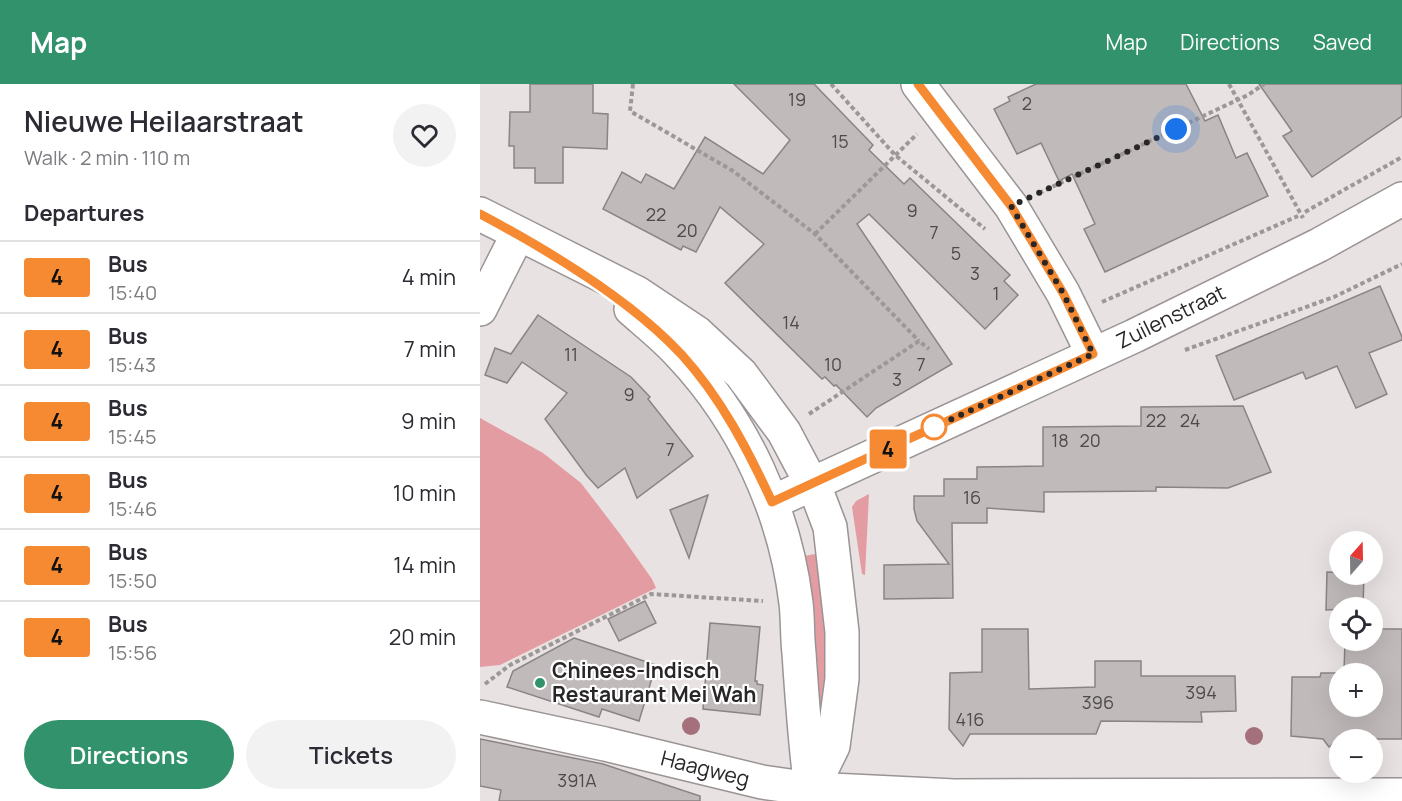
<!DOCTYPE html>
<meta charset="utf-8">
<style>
:root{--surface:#fff;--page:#f2f2f3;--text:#2b2b33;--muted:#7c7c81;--line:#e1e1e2;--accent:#31926c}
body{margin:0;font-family:Manrope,sans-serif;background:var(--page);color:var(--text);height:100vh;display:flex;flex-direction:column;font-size:22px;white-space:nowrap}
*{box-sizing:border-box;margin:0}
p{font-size:20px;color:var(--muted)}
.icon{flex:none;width:33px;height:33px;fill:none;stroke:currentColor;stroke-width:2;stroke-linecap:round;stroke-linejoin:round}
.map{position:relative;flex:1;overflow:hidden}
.details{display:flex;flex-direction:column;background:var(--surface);width:480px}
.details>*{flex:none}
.badge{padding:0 12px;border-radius:4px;font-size:21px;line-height:39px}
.needle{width:39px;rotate:20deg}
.buttons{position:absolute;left:849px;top:447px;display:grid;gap:12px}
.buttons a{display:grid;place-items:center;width:54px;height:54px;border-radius:50%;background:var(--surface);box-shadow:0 6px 24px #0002;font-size:30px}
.you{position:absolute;width:30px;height:30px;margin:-15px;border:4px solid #fff;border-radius:50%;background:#1a73e8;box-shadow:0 0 0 9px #1a73e833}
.map>.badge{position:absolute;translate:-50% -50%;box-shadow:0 0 0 3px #fff}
h2{padding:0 24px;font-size:22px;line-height:54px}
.round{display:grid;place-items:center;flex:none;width:63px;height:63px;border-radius:32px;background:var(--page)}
.headline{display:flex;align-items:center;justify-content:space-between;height:102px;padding:0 24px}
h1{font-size:28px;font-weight:600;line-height:45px}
.button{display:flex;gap:12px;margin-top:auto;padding:12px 24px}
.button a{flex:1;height:69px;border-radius:36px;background:var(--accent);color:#fff;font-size:24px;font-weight:600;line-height:69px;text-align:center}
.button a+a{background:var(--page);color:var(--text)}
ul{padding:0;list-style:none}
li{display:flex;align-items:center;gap:18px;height:72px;padding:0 24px;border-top:2px solid var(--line)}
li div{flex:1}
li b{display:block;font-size:22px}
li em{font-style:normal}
li .badge{min-width:66px;font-weight:700;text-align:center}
header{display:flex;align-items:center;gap:36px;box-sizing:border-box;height:84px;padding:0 30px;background:var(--accent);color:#fff}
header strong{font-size:28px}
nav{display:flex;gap:33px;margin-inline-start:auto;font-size:21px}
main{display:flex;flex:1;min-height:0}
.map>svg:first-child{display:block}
.green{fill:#e39ca2}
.building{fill:#c1baba;stroke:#8b8484;stroke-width:1.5;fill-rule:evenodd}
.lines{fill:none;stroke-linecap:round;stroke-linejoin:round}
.minor-casing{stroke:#9b9494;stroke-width:36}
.path{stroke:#9d9898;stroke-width:4;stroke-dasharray:4.5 3;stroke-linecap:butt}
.minor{stroke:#fff;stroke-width:33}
.tree{fill:#a4707c}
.line-casing{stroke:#fff;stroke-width:14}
.line{stroke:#f68a33;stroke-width:9}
.walk{stroke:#282626;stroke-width:6;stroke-dasharray:0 10.8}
.stop-dot{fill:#fff;stroke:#f68a33;stroke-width:3}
.poi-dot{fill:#31926c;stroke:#fff;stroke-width:2}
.labels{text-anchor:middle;stroke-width:4.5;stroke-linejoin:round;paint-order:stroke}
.number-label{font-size:18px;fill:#4e4b4b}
.street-label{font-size:21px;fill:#282626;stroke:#fff}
.poi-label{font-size:21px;font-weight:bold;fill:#282626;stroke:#fff;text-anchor:start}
</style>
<header>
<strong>Map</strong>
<nav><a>Map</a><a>Directions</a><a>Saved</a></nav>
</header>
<main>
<section class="details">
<div class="headline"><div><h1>Nieuwe Heilaarstraat</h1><p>Walk · 2 min · 110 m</p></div><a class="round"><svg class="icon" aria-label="heart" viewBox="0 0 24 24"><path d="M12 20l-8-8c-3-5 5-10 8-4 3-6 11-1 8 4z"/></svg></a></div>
<h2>Departures</h2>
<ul>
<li><span class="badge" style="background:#f68a33;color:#111">4</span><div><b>Bus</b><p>15:40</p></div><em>4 min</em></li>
<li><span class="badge" style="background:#f68a33;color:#111">4</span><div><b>Bus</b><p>15:43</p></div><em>7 min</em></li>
<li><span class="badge" style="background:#f68a33;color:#111">4</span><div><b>Bus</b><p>15:45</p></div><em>9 min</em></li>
<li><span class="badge" style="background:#f68a33;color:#111">4</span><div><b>Bus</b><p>15:46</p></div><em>10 min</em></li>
<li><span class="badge" style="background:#f68a33;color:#111">4</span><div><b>Bus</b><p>15:50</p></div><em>14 min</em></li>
<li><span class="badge" style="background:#f68a33;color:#111">4</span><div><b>Bus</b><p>15:56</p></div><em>20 min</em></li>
</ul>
<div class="button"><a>Directions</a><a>Tickets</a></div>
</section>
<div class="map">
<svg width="922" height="717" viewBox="0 0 922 717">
<rect width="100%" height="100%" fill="#e9e2e2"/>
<!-- green -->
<g class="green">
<polygon points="0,334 63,369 101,399 140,450 172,495 176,504 20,581 0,583"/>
<polygon points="389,410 385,491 382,490 372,423 376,417"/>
<polygon points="347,468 356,573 337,668 318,473"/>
</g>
<!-- building -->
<g class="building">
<polygon points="50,0 113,0 113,29 128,30 127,65 83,63 83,99 55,99 55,84 34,84 34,62 29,62 30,28 50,28"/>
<polygon points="254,0 334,0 393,61 389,66 424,100 430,94 530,191 524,197 538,211 505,245 389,130 377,140 472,280 396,324 387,333 356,301 354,302 345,293 342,295 245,199 284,160 240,123 216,168 203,162 201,166 123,125 142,88 161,99 166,90 194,105 225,53 283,90 310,56"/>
<polygon points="556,0 706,0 725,37 738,31 756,74 767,69 788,112 625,188 604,145 615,140 592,90 579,97 561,59 537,70 514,25 530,17 528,13"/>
<polygon points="779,0 922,0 922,32 832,93 803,52 812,47"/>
<polygon points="900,202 922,253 922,256 889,269 907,310 876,324 857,282 826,295 823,288 754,316 736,272"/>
<polygon points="58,231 151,293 170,313 168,315 213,372 157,414 145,384 118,404 107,392 65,335 87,309 42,278 27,299 5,291 15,264 31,270"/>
<polygon points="763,322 791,388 748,404 676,403 676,407 564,408 564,428 507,424 507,439 472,439 473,514 404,515 404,481 469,480 437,437 434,425 434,412 464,412 464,395 497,395 497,383 563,382 563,343 661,342 661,323"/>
<polygon points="228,411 209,474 190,426"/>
<polygon points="847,488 884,490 883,524 846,526"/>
<polygon points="165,517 176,539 139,557 128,535"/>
<polygon points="230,539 280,543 275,597 277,597 277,600 283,601 280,631 223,625"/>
<polygon points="502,545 548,545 549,605 615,603 615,577 661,577 661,592 755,592 756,627 721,628 722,638 621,637 616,650 490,650 483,662 469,645 470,589 502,588"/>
<path d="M892 545H922V655H859L849 663 843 655 811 652 812 593H840L841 589H864L865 556H892ZM860 590H892V622H860Z"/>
<polygon points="94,554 176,581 159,637 122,625 119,633 27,603 33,587"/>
<polygon points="0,655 123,680 220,712 220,717 19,717 21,706 0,702"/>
</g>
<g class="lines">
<!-- minor casing -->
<g class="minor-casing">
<g id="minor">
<polyline points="438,0 531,122 583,209 613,270"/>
<polyline points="0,130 157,209 217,249 261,290 304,348 339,414 350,443 362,548 362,595 353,662 326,717"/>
<polyline points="0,225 38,150"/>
<path d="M151 225C168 240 186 254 201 271 264 338 305 428 316 519 318 535 317 552 319 569 322 614 325 659 331 705"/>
<polyline points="293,418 654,252 839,161 922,115"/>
<polyline points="0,633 125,660 282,698 331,705 474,712 922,711"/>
</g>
</g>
<!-- path -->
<g class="path">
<polyline points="153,0 150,27 253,87 335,150 439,257"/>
<polyline points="351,0 415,71 505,145"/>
<polyline points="749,0 823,134"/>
<polyline points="559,109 768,11 784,0"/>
<polyline points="825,128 922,73"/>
<polyline points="335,150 437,50"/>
<polyline points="622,218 818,132"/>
<polyline points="705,266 854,213 922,180"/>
<polyline points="329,330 439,257 449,265"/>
<polyline points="5,600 30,581 171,510 283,517"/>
</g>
<!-- minor -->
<use href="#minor" class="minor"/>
</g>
<!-- trees -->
<g class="tree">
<circle cx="211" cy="642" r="9"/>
<circle cx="774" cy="652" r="9"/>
</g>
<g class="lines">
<!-- line casing -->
<g class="line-casing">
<path id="line" d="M0 130C68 166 149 214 202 271 241 314 268 366 292 418L613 270 583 209 531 122 438 0"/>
</g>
<!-- line -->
<use href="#line" class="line"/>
<!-- walk -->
<polyline class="walk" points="454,343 448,346 613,270 583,209 531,122 696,45"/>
</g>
<!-- markers -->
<circle class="stop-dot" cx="454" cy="343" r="12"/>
<circle class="poi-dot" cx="60" cy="599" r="6"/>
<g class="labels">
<!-- number labels -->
<g class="number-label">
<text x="317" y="22">19</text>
<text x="547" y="26">2</text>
<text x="360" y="64">15</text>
<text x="432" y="133">9</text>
<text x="176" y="137">22</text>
<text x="207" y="153">20</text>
<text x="454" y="155">7</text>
<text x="476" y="176">5</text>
<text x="495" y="196">3</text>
<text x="516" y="216">1</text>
<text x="311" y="245">14</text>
<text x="91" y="277">11</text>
<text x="353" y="287">10</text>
<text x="441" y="287">7</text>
<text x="417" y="302">3</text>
<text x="149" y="317">9</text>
<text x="676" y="343">22</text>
<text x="710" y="343">24</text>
<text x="580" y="363">18</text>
<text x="610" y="363">20</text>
<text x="190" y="372">7</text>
<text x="492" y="420">16</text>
<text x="721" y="615">394</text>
<text x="618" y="625">396</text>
<text x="490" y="642">416</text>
<text x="97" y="703">391A</text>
</g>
<!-- street labels -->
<g class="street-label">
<text transform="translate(691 233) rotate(-26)" y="7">Zuilenstraat</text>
<text transform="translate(225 685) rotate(14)" y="7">Haagweg</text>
</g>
<!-- poi labels -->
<g class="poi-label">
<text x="72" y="594">Chinees-Indisch<tspan x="72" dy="24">Restaurant Mei Wah</tspan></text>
</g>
</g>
</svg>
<div class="buttons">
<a><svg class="needle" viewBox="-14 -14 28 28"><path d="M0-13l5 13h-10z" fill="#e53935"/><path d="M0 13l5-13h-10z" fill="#7c7c81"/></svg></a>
<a><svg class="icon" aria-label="locate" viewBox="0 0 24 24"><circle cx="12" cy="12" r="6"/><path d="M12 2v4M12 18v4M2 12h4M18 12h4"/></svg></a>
<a>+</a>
<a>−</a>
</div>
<div class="you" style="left:696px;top:45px"></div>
<b class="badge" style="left:408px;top:365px;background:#f68a33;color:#111">4</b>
</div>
</main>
